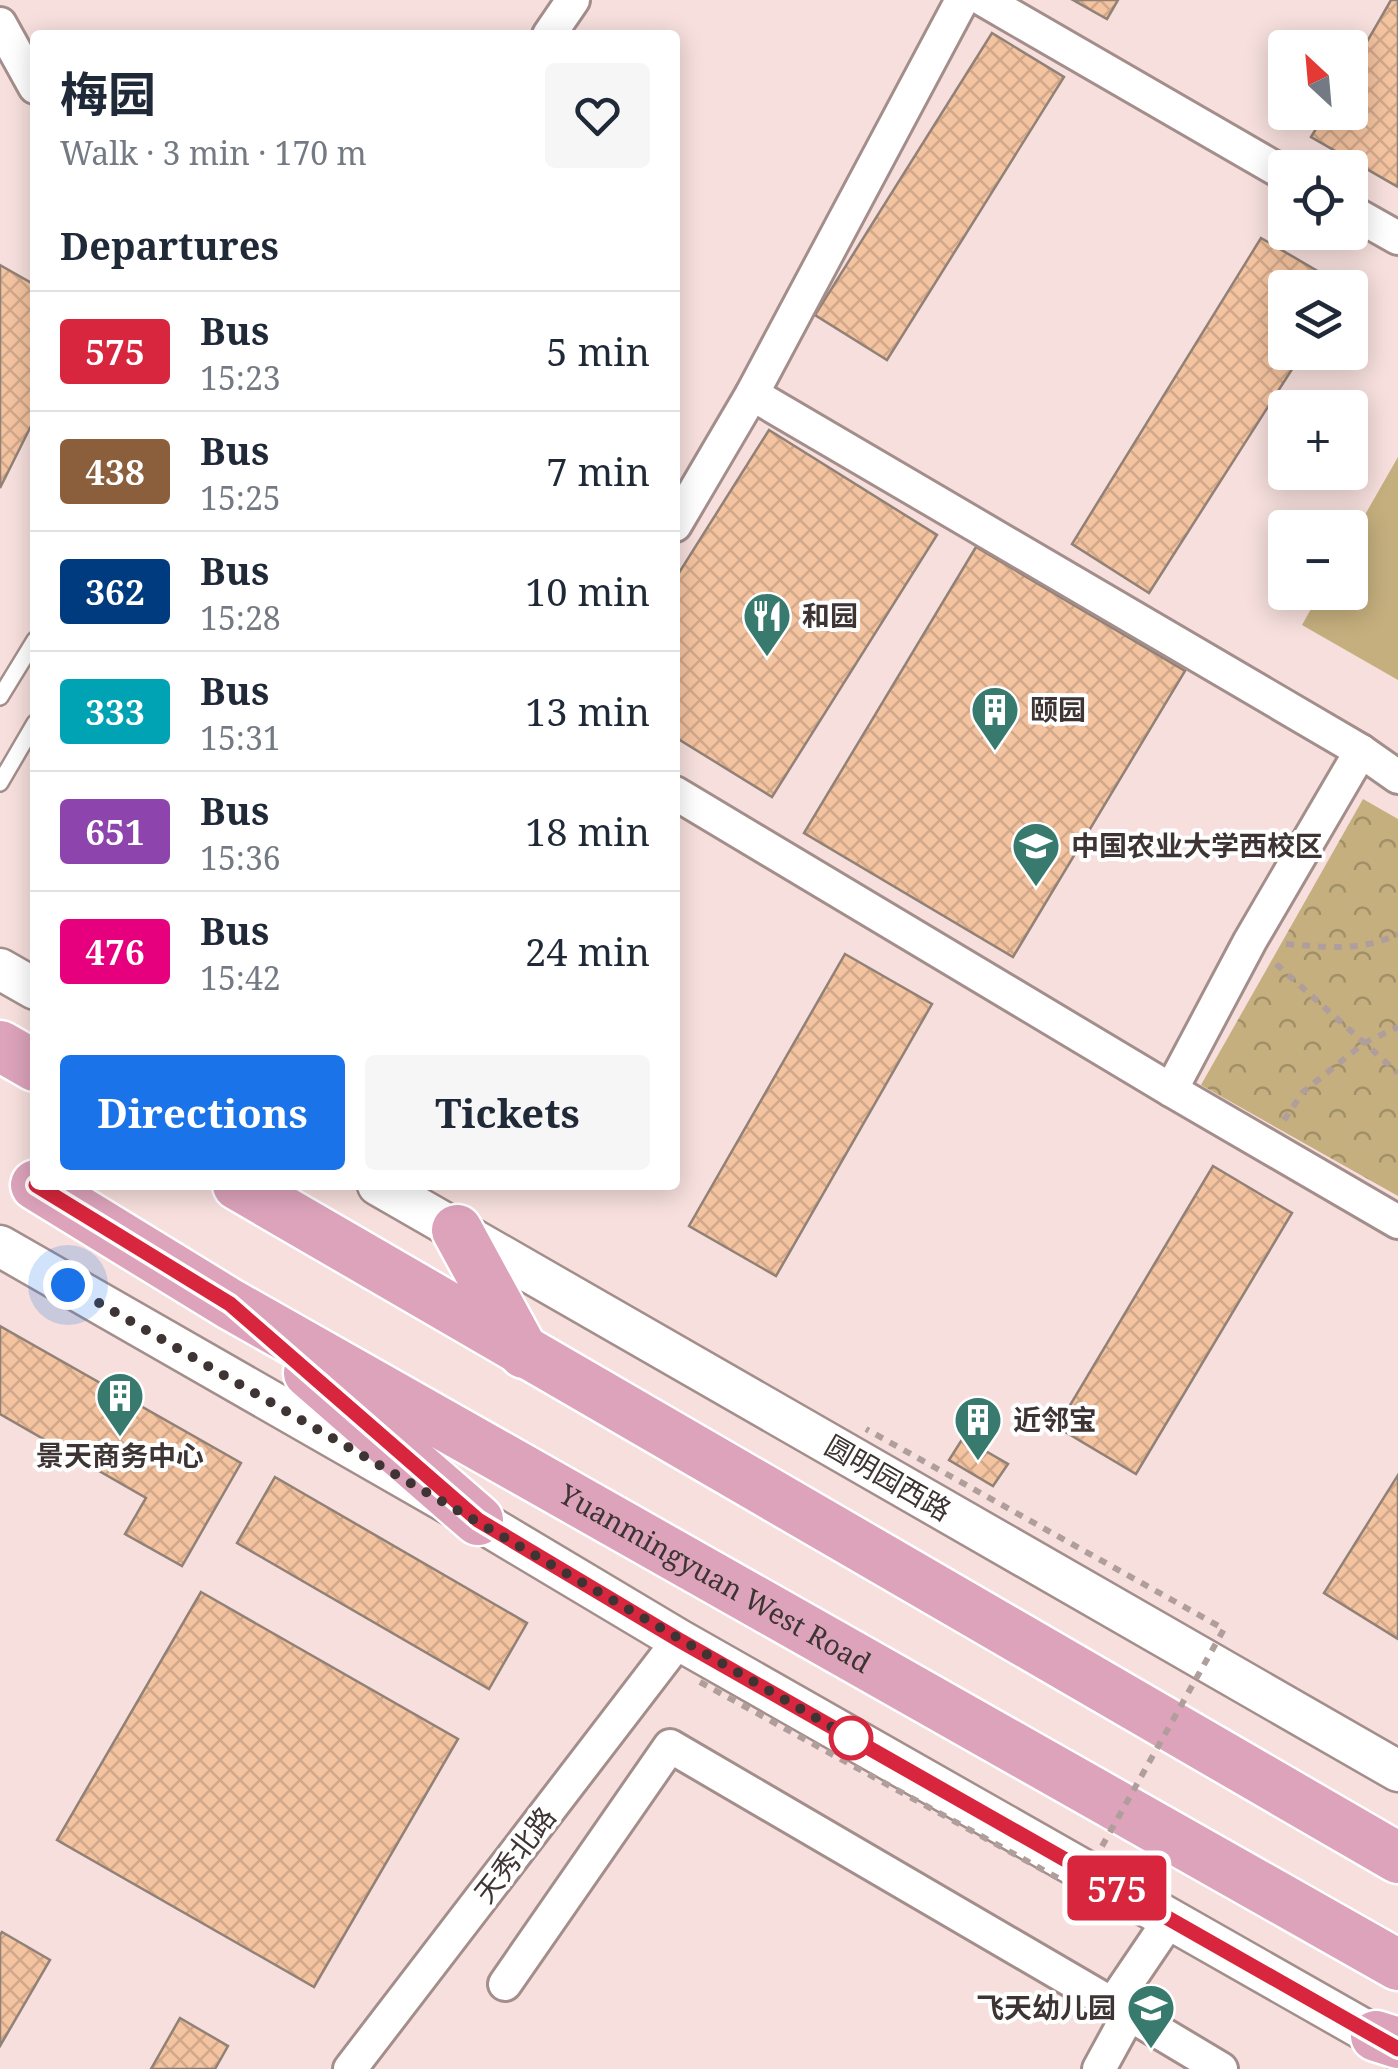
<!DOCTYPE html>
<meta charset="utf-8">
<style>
:root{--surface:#fff;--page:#f6f6f7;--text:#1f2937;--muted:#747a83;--line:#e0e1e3;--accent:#1a73e8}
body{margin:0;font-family:"Noto Serif","Noto Sans SC",serif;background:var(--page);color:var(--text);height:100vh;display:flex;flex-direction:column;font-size:38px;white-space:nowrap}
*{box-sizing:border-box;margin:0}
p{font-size:32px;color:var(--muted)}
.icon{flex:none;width:55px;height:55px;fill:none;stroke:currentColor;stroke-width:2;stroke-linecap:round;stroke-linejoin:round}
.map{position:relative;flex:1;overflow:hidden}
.sheet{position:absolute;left:30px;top:30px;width:650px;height:1160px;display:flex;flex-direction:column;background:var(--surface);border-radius:10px;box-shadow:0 5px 25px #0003}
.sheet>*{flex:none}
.badge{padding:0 20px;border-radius:8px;font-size:35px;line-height:65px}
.needle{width:65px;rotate:334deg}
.tools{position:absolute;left:1268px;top:30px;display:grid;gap:20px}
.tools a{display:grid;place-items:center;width:100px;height:100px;border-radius:10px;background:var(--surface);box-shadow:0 5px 25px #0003;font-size:50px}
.you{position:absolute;width:50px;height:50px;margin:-25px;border:8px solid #fff;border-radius:50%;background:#1a73e8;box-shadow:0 0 0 15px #1a73e833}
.map>.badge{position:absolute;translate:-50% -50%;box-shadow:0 0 0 5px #fff}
h2{padding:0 30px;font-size:38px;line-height:90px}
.round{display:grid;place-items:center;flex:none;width:105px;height:105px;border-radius:10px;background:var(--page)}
.head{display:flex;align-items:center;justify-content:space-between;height:170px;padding:0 30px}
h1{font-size:48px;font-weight:700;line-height:75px}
.action{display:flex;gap:20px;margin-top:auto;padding:20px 30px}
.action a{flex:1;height:115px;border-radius:10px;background:var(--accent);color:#fff;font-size:40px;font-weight:700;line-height:115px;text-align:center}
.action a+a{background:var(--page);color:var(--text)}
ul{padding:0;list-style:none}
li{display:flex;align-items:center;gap:30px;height:120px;padding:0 30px;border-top:2px solid var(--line)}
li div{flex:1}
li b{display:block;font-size:38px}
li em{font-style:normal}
li .badge{min-width:110px;font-weight:700;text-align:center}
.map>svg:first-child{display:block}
.park{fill:url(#park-crowns)}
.garden{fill:#c5af7e}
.building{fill:url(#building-cross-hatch);stroke:#918176;stroke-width:2.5}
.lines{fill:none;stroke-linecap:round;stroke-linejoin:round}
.service-casing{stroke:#a38e8b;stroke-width:20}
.minor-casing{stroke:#a38e8b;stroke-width:38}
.tertiary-casing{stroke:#a38e8b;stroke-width:45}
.primary-casing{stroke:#fff;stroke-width:55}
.path{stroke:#b09e9c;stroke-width:6;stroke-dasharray:8 8;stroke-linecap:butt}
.service{stroke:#fff;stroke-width:15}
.minor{stroke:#fff;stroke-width:32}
.tertiary{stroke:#fff;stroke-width:40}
.primary{stroke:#dca3bb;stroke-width:50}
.path-bridge{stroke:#b09e9c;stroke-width:6;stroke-dasharray:8 8;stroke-linecap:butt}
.line-casing{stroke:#fff;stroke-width:22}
.line{stroke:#d7263d;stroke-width:15}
.walk{stroke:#3d3433;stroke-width:10;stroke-dasharray:0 18}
.stop-dot{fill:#fff;stroke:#d7263d;stroke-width:5}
.labels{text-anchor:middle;stroke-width:8;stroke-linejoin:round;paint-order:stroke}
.poi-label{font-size:28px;font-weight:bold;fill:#3d3433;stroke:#fff;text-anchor:start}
.street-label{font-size:28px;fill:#3d3433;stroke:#fff}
</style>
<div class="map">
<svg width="1398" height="2069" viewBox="0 0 1398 2069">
<defs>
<pattern id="park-crowns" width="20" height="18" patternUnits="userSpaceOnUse" patternTransform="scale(2.5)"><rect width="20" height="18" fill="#c5af7e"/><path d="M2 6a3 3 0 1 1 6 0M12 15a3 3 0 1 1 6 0" fill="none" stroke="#a18f68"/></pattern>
<pattern id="building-cross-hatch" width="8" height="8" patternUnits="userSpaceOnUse" patternTransform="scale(2.5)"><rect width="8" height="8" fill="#f4c3a0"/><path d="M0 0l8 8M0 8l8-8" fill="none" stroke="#d2a88a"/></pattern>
</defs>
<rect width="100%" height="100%" fill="#f6dfdc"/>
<!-- park -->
<polygon class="park" points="1363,799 1398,819 1398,1196 1201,1085"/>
<!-- garden -->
<polygon class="garden" points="1398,457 1398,680 1302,625 1320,593 1350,592 1350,541"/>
<!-- building -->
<g class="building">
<polygon points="1073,0 1118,0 1107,19"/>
<polygon points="1391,0 1398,0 1398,187 1311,137 1326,112 1350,112 1350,71"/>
<polygon points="992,33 1064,77 887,360 815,315"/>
<polygon points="1261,238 1345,287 1285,288 1285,352 1303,352 1149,593 1072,544"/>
<polygon points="0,265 35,285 35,418 0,488"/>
<polygon points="769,430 937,535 772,797 675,737 675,579"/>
<polygon points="976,547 1185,671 1013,957 804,833"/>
<polygon points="845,954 932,1004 776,1276 689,1226"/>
<polygon points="1213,1166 1292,1213 1136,1474 1057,1427"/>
<polygon points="0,1326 241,1463 182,1566 125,1534 146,1498 0,1414"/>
<polygon points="963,1438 1008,1464 993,1486 949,1460"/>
<polygon points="1398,1475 1398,1639 1324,1593"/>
<polygon points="275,1477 527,1623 489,1689 237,1543"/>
<polygon points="201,1592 458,1739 314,1987 57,1840"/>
<polygon points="2,1932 50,1960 0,2046 0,1935"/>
<polygon points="180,2018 228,2046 215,2069 151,2069"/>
</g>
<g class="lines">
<!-- service casing -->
<g class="service-casing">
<g id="service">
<polyline points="0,697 35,640"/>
<polyline points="0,783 35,723"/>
</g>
</g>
<!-- minor casing -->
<g class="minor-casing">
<g id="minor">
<polyline points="962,0 752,394 1361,751 1398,777"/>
<polyline points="984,0 1285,174"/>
<polyline points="0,24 35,87"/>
<polyline points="549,35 573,0"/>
<polyline points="1350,211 1398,238"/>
<polyline points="675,525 752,394"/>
<polyline points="675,793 1171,1090 1398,1222"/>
<polyline points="1171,1090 1250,941 1361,751"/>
<polyline points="505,1984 670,1746 1129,2014 1099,2069"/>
<polyline points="1112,2005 1171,1918"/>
<polyline points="1129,2014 1221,2069"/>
<polyline points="350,2069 679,1640"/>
</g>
</g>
<!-- tertiary casing -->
<g class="tertiary-casing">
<g id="tertiary">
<polyline points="0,969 35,989"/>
<polyline points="378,1185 1398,1771"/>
<polyline points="0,1246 478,1520 679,1640 1398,2049"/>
</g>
</g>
<!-- primary casing -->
<g class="primary-casing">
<g id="primary">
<polyline points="0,1046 35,1066"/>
<path id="s1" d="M36 1185 230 1304 1398 1965"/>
<polyline points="238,1185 1398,1858"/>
<polyline points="457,1230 524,1353"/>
<polyline points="309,1373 478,1520"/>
<polyline points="1376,2036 1398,2043"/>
</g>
</g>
<!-- path -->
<g class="path">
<path d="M1286 944C1326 947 1361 952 1398 934"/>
<polyline points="1276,964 1398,1073"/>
<polyline points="1284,1120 1303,1092 1364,1043 1398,1027"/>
</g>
<!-- service -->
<use href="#service" class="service"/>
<!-- minor -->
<use href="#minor" class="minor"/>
<!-- tertiary -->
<use href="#tertiary" class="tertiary"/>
<!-- primary -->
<use href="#primary" class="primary"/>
<!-- path-bridge -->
<polyline class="path-bridge" points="700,1682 1078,1889 1224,1629 866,1429"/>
</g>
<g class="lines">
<!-- line casing -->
<g class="line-casing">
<polyline id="line" points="36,1185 230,1304 478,1520 679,1640 1398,2049"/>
</g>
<!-- line -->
<use href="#line" class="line"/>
<!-- walk -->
<polyline class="walk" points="68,1285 851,1738"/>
</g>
<!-- icons -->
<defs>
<g id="restaurant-pin" transform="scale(2.5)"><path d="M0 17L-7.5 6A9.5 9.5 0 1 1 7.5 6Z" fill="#387b6e" stroke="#fff"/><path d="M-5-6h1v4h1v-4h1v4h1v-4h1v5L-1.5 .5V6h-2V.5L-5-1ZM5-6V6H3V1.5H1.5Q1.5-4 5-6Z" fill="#fff"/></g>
<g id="building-pin" transform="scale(2.5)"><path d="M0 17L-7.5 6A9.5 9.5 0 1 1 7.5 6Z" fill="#387b6e" stroke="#fff"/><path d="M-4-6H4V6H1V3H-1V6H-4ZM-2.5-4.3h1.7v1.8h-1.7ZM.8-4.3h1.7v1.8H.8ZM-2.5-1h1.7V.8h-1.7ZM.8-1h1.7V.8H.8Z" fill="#fff"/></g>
<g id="university-pin" transform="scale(2.5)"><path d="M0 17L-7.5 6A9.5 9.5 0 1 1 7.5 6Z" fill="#387b6e" stroke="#fff"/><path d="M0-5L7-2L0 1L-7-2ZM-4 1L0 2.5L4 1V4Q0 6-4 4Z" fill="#fff"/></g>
<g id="school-pin" transform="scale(2.5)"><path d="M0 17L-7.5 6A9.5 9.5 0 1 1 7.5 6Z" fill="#387b6e" stroke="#fff"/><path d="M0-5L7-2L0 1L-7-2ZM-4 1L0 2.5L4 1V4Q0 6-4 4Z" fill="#fff"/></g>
</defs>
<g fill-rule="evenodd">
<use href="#restaurant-pin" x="767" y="616"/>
<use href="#building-pin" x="995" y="710"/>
<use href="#university-pin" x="1036" y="846"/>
<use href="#building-pin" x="120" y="1396"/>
<use href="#building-pin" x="978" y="1420"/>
<use href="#school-pin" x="1151" y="2008"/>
</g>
<!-- markers -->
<circle class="stop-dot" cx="851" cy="1738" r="20"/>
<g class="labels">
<!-- poi labels -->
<g class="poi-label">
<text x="802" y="626">和园</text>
<text x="1030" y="720">颐园</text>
<text x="1071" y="856">中国农业大学西校区</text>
<text x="1013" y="1430">近邻宝</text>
<text x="120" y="1466" text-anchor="middle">景天商务中心</text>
<text x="1116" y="2018" text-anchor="end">飞天幼儿园</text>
</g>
<!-- street labels -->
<g class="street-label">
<text transform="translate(888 1478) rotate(30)" y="10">圆明园西路</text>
<text dy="10" stroke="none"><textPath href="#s1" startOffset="785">Yuanmingyuan West Road</textPath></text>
<text transform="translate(515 1855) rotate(-52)" y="10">天秀北路</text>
</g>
</g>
</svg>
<div class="tools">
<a><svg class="needle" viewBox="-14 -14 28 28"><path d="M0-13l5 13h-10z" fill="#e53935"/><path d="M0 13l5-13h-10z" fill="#747a83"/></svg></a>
<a><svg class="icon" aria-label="locate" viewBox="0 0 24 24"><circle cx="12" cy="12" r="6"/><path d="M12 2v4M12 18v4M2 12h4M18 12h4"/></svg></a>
<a><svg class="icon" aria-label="layers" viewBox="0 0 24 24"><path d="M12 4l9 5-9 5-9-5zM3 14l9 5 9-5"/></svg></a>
<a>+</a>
<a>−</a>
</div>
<div class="you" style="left:68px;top:1285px"></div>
<b class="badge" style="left:1117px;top:1888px;background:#d7263d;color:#fff">575</b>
<section class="sheet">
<div class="head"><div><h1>梅园</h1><p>Walk · 3 min · 170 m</p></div><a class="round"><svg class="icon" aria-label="heart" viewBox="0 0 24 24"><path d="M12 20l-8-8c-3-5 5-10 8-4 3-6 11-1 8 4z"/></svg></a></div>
<h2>Departures</h2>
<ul>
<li><span class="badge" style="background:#d7263d;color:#fff">575</span><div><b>Bus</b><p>15:23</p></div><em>5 min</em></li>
<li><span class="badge" style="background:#8b5e3c;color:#fff">438</span><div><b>Bus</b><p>15:25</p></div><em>7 min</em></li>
<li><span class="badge" style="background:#003b80;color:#fff">362</span><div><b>Bus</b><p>15:28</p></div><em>10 min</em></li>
<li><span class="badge" style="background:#00a3b4;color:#fff">333</span><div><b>Bus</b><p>15:31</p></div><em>13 min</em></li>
<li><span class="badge" style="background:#8e44ad;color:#fff">651</span><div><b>Bus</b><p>15:36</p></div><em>18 min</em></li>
<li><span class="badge" style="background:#e6007e;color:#fff">476</span><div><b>Bus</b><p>15:42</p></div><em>24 min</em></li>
</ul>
<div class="action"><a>Directions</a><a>Tickets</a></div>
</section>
</div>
